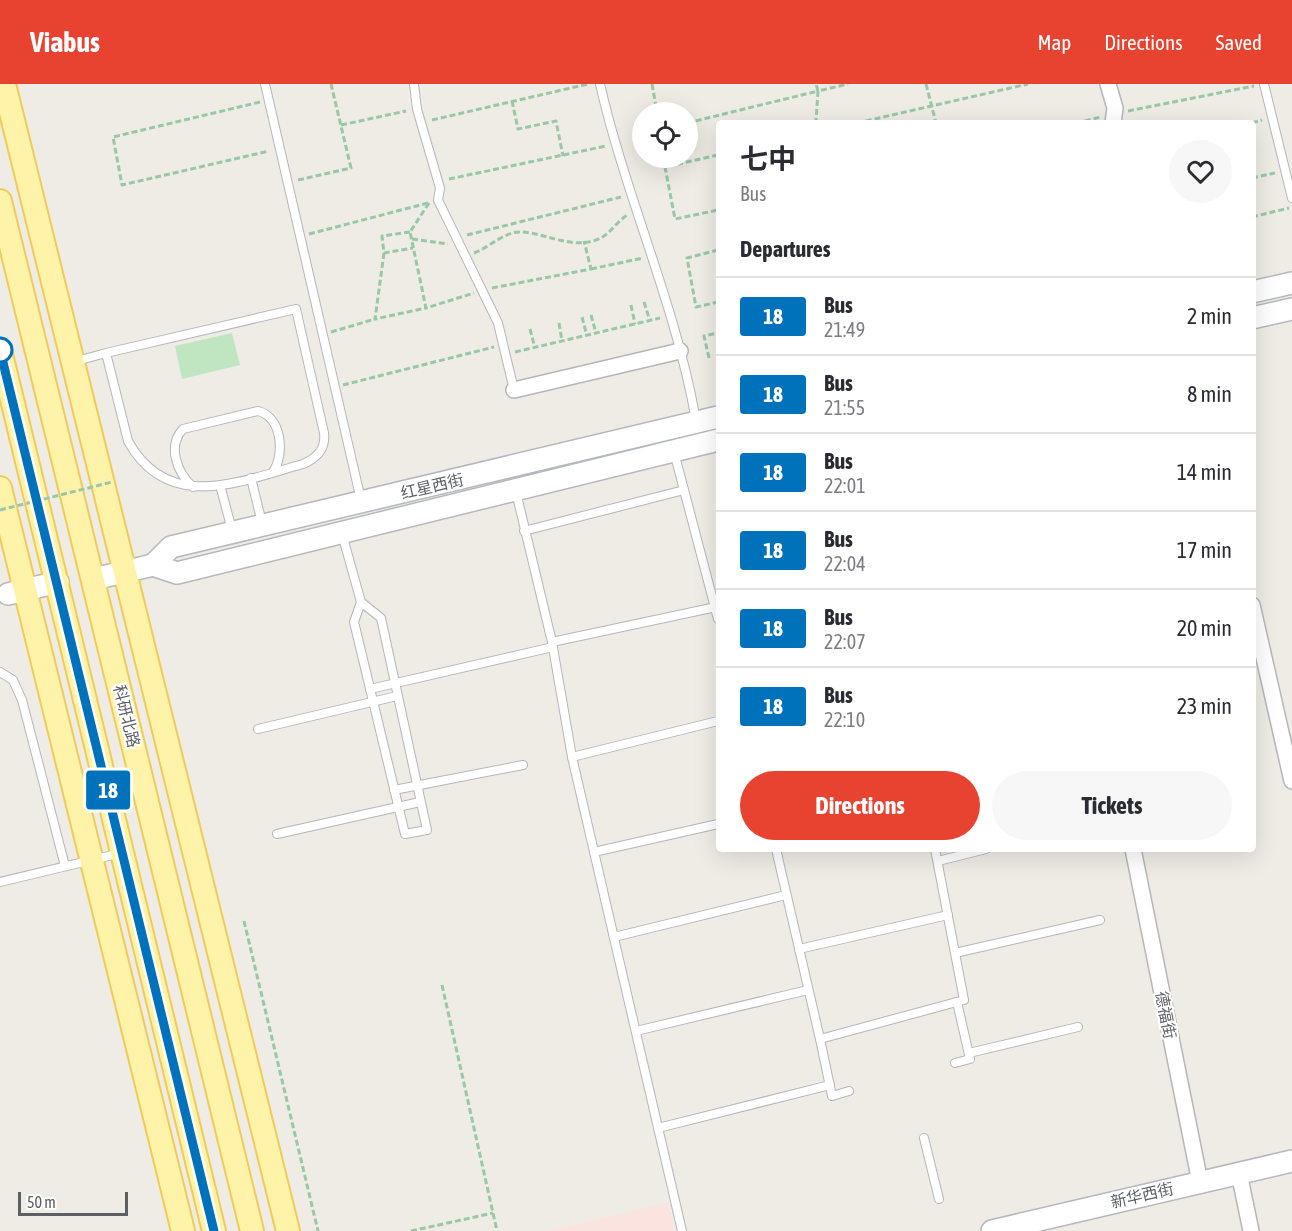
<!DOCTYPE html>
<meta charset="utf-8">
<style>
:root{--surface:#fff;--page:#f7f7f7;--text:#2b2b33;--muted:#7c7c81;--line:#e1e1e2;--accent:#e84330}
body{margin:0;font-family:"Asap Condensed","Noto Sans SC",sans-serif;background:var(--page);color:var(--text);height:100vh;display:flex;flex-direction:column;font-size:22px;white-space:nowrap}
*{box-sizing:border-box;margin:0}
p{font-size:20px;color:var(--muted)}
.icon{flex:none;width:33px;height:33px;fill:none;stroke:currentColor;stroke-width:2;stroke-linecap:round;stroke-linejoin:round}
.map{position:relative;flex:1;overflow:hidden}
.drawer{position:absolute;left:716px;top:36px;width:540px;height:732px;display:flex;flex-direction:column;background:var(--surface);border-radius:6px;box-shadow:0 6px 24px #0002}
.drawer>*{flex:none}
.badge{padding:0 12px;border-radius:4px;font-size:21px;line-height:39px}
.tools{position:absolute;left:632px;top:18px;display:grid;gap:12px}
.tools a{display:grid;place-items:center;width:66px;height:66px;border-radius:50%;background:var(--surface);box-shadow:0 6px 24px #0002;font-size:30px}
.scale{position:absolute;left:18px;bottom:15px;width:110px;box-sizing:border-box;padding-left:6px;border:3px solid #5c5f64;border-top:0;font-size:16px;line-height:21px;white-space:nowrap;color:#5c5f64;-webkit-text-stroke:4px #fff;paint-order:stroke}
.map>.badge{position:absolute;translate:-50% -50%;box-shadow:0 0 0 3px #fff}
h2{padding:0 24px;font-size:22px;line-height:54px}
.round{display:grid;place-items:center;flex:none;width:63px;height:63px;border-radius:32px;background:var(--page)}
.overview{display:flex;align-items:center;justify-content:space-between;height:102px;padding:0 24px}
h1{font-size:28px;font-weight:700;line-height:45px}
.button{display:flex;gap:12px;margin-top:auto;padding:12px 24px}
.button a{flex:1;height:69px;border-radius:36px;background:var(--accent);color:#fff;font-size:24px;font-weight:700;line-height:69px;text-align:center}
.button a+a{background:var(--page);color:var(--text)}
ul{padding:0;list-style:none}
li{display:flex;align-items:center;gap:18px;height:78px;padding:0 24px;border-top:2px solid var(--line)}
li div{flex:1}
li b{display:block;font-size:22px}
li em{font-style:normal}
li .badge{min-width:66px;font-weight:700;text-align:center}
header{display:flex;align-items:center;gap:36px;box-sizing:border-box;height:84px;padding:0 30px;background:var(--accent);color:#fff}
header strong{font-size:28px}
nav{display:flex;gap:33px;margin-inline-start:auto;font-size:21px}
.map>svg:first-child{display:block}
.medical{fill:#fbe3e0}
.green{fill:#c0e6c1}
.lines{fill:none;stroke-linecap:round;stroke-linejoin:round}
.service-casing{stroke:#b4b6bb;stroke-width:10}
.minor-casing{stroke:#b4b6bb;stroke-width:18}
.secondary-casing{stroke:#b5b8be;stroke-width:24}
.primary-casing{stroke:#f1cb5a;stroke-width:26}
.path{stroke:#99c7a8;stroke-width:3;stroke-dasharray:6 3;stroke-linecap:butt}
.service{stroke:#fff;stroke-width:8}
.minor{stroke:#fff;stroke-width:15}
.secondary{stroke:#fff;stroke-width:21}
.primary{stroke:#fff3a9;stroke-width:22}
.path-bridge{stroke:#99c7a8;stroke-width:3;stroke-dasharray:6 3;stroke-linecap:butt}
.line-casing{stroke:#fff;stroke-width:14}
.line{stroke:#0072bc;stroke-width:9}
.stop-dot{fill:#fff;stroke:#0072bc;stroke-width:3}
.labels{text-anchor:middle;stroke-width:4.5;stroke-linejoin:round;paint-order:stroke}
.street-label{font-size:16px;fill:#5c5f64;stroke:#fff}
</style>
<header>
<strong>Viabus</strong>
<nav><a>Map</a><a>Directions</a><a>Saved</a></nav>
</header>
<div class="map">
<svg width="1292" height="1147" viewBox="0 0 1292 1147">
<rect width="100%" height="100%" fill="#eeece4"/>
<!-- medical -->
<polygon class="medical" points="668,1119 674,1147 548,1147"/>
<!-- green -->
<polygon class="green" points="232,249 240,281 182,295 175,262"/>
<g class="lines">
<!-- service casing -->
<g class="service-casing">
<g id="service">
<polyline points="265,0 361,416"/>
<polyline points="414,0 417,25 440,104 438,116 498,239 514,306"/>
<path d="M600 0C626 114 676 221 696 337"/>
<polyline points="1264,0 1292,114"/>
<path d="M84 275 106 269 296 225 324 349C326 365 317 374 303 380 241 397 168 430 128 357L106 269"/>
<polyline points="674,368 718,535"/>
<polyline points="251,394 262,439"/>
<polyline points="220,401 232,446"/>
<path d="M193 403C177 389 167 362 183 345L258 327C282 333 285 370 273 388"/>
<polyline points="516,408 552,558 572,673 682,1147"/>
<polyline points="524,447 684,406"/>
<polyline points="342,450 361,518 381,534 427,746 405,750 354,538 361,518"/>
<polyline points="552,558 716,523"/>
<polyline points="0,588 13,596 22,616 65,782"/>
<polyline points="370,605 553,563"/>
<polyline points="258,645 397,612"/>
<polyline points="572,673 718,637"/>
<polyline points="394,706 523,681"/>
<polyline points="277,750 420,718"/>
<polyline points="776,765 820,955 964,916 935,765"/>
<polyline points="594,768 718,740"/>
<polyline points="938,777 986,765"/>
<polyline points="0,798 121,769"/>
<polyline points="614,853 786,811"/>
<polyline points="799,865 948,831"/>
<polyline points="955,869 1100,836"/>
<polyline points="636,947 808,906"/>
<polyline points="820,955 832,1012 849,1007"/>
<polyline points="969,969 1078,943"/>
<polyline points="955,979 970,975 957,918"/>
<polyline points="658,1044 830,1001"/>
<polyline points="924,1054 939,1115"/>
</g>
</g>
<!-- minor casing -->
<g class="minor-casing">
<g id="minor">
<polyline points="1108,0 1115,24 1113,39"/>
<polyline points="514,306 680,267"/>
<polyline points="1252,521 1292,697"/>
<polyline points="1133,765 1200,1098"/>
<polyline points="1239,1089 1251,1147"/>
</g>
</g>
<!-- secondary casing -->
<g class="secondary-casing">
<g id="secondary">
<polyline points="1252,208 1292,199"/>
<polyline points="1252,234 1292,225"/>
<polyline points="718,333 171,463 153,481 177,489 718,356"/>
<polyline points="94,495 153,481"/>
<polyline points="8,510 58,498"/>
<polyline points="992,1147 1292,1077"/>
</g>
</g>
<!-- primary casing -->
<g class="primary-casing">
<g id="primary">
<polyline points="4,0 288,1147"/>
<polyline points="0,117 252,1147"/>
<polyline points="0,266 214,1147"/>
<polyline points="0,404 183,1147"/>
</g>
</g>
<!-- path -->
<g class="path">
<polyline points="652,0 657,28"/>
<polyline points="926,0 936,39"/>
<polyline points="512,17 518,45 556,37 563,72"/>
<polyline points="260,18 113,53 122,101 269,67"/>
<polyline points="1128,27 1254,2"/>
<polyline points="432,36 588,0"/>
<polyline points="687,39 818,7 816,0"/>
<polyline points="814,39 816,37 818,7 848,0"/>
<polyline points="857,39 1028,0"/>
<polyline points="1076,39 1101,33"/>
<polyline points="1252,39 1262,36"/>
<polyline points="341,41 406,27"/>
<polyline points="718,71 665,83 675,135 718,126"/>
<polyline points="1252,94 1275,89"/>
<polyline points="449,95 606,62"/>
<polyline points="298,96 351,84 331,0"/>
<polyline points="429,119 410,148 426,224 474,209"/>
<polyline points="1252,133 1289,124"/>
<polyline points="410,148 382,152 384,169 413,164"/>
<polyline points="309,150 428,119"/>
<polyline points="467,151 621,113"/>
<polyline points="412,155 448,160"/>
<polyline points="718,166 687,174 696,223 718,218"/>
<polyline points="384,169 375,235 426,224"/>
<path d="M474 169C490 163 505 147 521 148 547 149 578 169 604 152 613 146 619 135 629 130"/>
<polyline points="591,185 643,174"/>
<polyline points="492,204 591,185 584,157"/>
<polyline points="644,218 650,237"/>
<polyline points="631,221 635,240"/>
<polyline points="591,231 596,249"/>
<polyline points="582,233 587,252"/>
<polyline points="559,239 562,257"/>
<polyline points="530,245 535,264"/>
<polyline points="331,248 375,235"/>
<polyline points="515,268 660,234"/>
<polyline points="709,274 704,252 718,249"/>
<polyline points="343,301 494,263"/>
<polyline points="244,837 318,1147"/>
<polyline points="442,901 497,1147"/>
<polyline points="411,1147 493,1129"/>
</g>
<!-- service -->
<use href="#service" class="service"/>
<!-- minor -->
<use href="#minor" class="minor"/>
<!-- secondary -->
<use href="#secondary" class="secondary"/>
<!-- primary -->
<use href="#primary" class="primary"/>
<!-- path-bridge -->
<polyline class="path-bridge" points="0,426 112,398"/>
</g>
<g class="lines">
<!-- line casing -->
<g class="line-casing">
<polyline id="line" points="0,266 214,1147"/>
</g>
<!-- line -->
<use href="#line" class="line"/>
</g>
<!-- markers -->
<circle class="stop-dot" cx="0" cy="266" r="12"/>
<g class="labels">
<!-- street labels -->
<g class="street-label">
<text transform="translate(432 402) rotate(-13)" y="6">红星西街</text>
<text transform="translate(127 632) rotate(76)" y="6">科研北路</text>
<text transform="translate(1166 931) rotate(79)" y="6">德福街</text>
<text transform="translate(1142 1111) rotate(-13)" y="6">新华西街</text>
</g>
</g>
</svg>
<div class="tools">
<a><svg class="icon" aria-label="locate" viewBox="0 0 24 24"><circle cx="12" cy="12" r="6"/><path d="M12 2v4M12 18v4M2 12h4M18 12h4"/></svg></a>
</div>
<div class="scale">50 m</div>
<b class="badge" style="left:108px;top:706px;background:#0072bc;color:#fff">18</b>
<section class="drawer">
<div class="overview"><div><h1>七中</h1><p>Bus</p></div><a class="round"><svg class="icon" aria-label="heart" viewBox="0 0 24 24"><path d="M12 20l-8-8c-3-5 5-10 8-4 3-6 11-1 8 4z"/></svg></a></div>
<h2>Departures</h2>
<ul>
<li><span class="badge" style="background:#0072bc;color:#fff">18</span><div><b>Bus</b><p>21:49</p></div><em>2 min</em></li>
<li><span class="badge" style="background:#0072bc;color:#fff">18</span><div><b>Bus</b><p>21:55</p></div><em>8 min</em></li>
<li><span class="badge" style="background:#0072bc;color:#fff">18</span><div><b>Bus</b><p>22:01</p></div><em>14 min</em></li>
<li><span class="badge" style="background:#0072bc;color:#fff">18</span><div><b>Bus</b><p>22:04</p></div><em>17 min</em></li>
<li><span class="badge" style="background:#0072bc;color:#fff">18</span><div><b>Bus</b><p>22:07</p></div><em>20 min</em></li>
<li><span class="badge" style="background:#0072bc;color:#fff">18</span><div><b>Bus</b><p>22:10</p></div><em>23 min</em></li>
</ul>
<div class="button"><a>Directions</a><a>Tickets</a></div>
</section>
</div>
